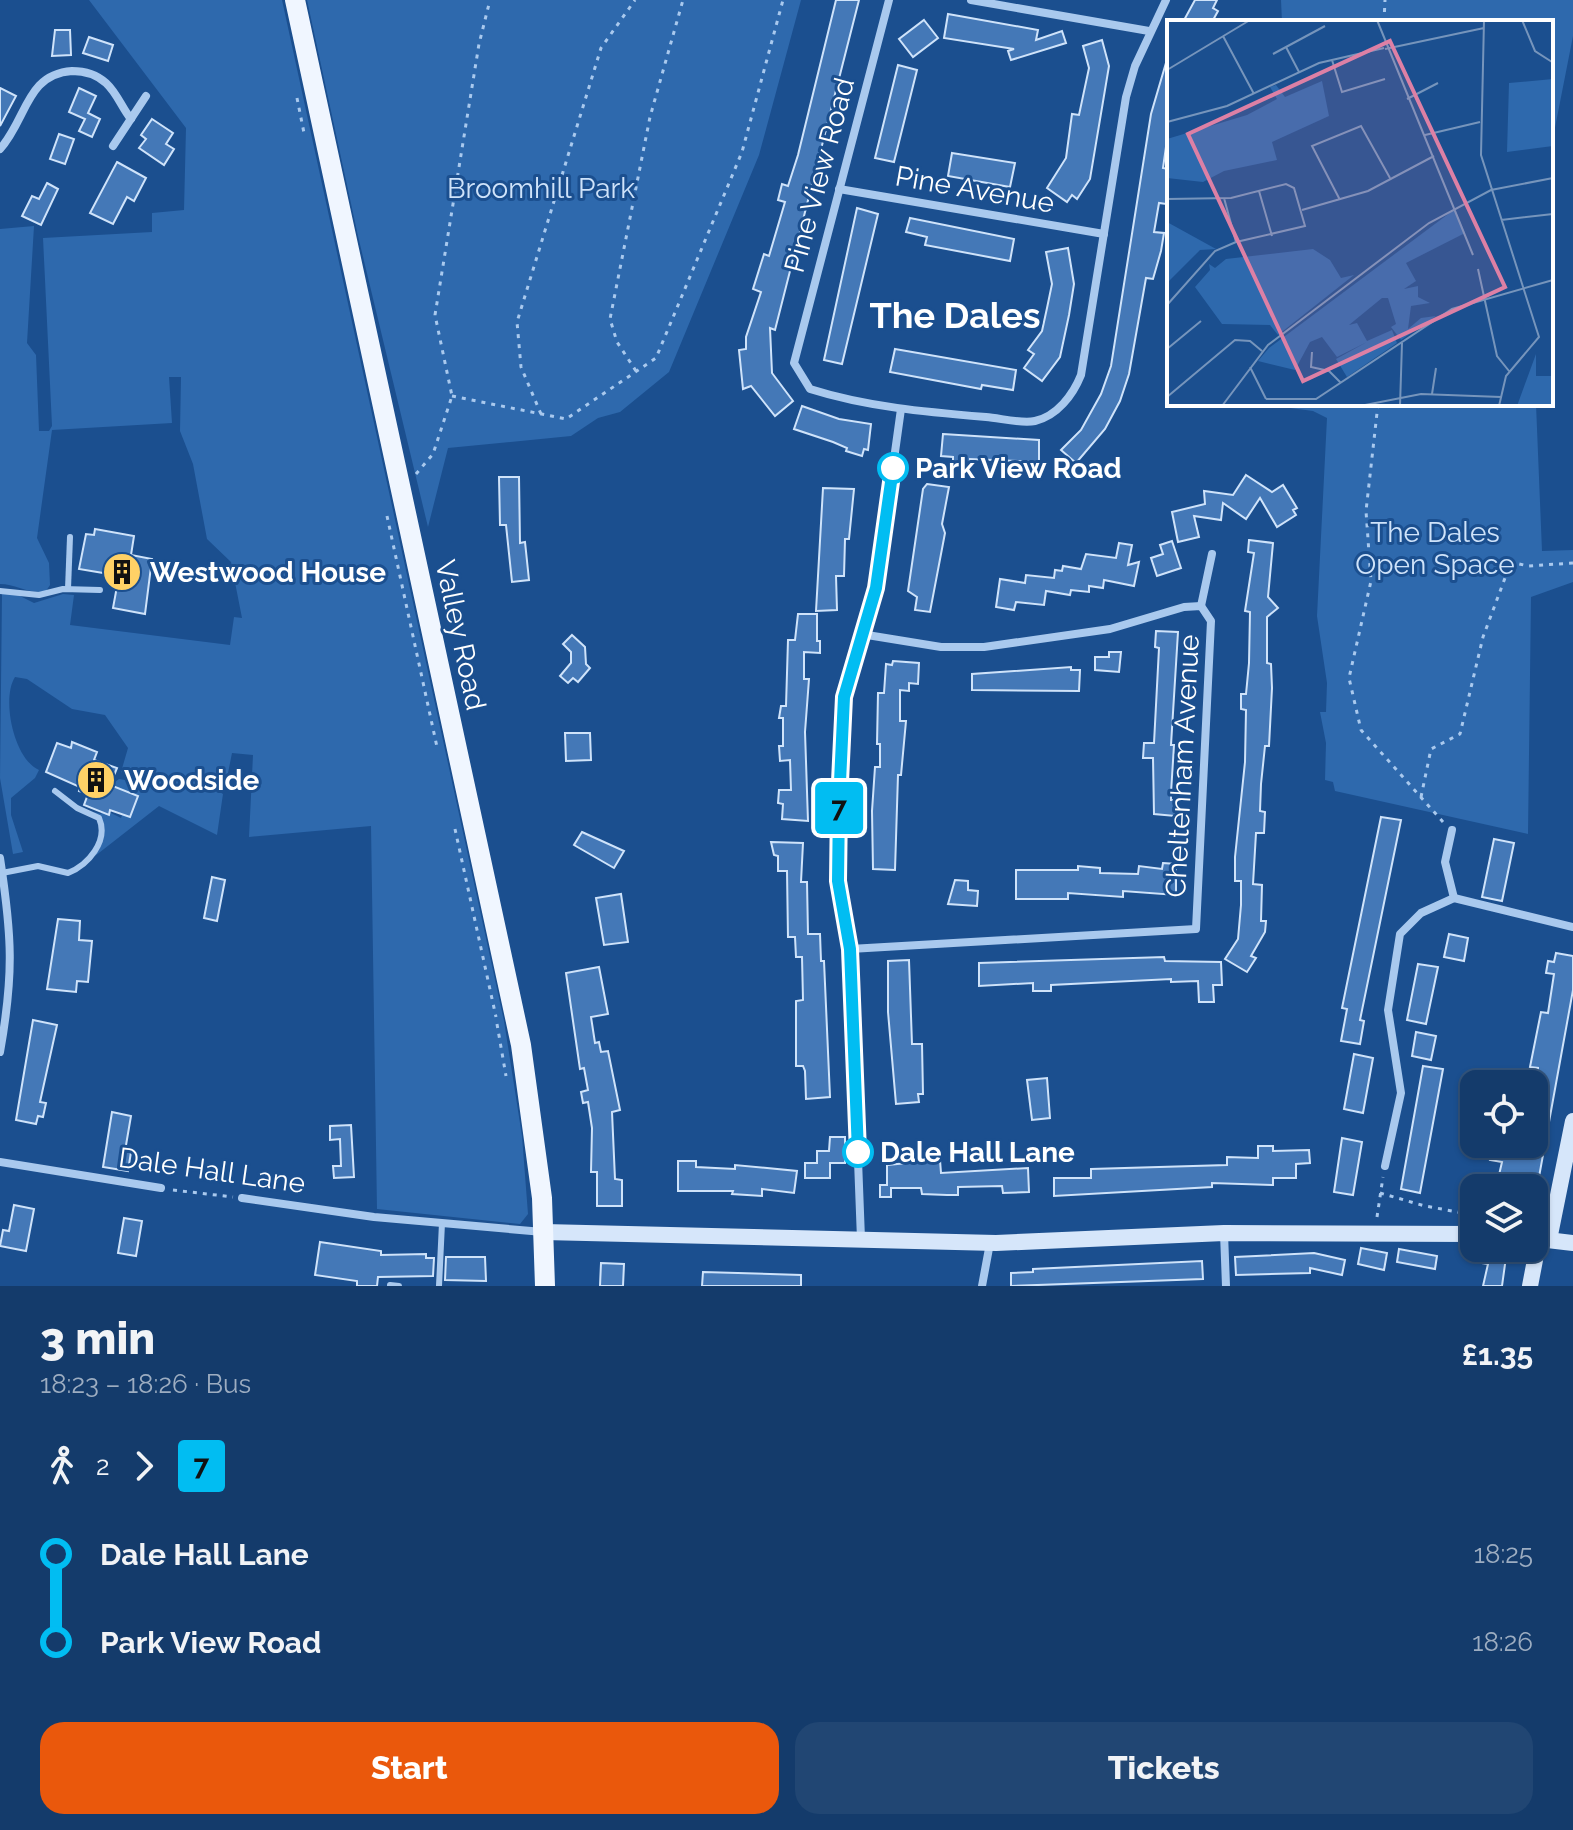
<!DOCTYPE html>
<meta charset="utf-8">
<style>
:root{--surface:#143b6b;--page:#214673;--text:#f1f3f6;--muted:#9dadc1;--line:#33557e;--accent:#ea580c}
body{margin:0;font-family:Raleway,sans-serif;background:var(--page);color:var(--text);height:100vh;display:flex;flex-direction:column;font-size:30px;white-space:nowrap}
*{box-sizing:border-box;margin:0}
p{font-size:26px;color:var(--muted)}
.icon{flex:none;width:44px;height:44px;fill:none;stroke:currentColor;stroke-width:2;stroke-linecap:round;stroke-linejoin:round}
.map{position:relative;height:1286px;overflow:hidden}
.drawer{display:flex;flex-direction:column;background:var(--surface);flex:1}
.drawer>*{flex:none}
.badge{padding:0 16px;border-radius:6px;font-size:28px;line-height:52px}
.fabs{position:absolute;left:1460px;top:1070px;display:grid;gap:16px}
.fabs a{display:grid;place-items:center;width:88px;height:88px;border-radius:16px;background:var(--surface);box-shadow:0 2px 6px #0004,0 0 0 2px var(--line);font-size:40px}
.map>.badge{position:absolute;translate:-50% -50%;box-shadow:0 0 0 4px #fff}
.legs{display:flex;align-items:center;gap:12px;height:88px;padding:0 40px;font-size:26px}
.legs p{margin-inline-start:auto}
.head{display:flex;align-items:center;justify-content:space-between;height:136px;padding:0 40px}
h1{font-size:44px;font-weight:800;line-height:60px}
.action{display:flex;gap:16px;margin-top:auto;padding:16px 40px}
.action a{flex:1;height:92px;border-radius:24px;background:var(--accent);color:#fff;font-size:32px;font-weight:800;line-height:92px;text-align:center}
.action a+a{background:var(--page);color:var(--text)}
ul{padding:0 40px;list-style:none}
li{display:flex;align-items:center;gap:28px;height:88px;font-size:30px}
li i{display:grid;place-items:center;width:12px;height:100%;margin:0 10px;background:currentColor}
li i::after{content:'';width:20px;height:20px;margin:-10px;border:6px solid;border-radius:50%;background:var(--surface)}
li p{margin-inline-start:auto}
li:first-child i{background:linear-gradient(#0000 50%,currentColor 0)}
li:last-child i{background:linear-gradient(currentColor 50%,#0000 0)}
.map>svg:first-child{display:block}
.green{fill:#2e69ad}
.building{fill:#4478b7;stroke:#cfe3fa;stroke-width:2}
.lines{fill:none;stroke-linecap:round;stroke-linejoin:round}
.path{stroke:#a9c9ee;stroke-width:3;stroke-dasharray:4 6;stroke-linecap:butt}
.lane{stroke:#a9c9ee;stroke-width:6}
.street{stroke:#a9c9ee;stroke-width:8}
.secondary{stroke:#d6e6fa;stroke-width:16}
.primary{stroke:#f0f6ff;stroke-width:20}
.line-1-casing{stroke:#fff;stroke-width:18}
.line-1{stroke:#01bdf2;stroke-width:12}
.stop-1-dot{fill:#fff;stroke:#01bdf2;stroke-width:4}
.labels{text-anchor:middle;stroke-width:6;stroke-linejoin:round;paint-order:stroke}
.street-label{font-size:28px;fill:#fff;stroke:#1b4f8f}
.park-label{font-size:28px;fill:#cfe3fa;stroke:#1b4f8f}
.stop-label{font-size:28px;font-weight:bold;fill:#fff;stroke:#1b4f8f;text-anchor:start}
.poi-label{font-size:28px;font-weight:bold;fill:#fff;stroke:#1b4f8f;text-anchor:start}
.district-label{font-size:36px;font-weight:bold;fill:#fff;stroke:#1b4f8f}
.inset-road{fill:none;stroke:#7695bc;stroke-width:2}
.view{fill:#dd80a5;fill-opacity:0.15;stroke:#dd80a5;stroke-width:4}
.inset-edge{fill:none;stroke:#fff;stroke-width:4}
</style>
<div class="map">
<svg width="1573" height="1286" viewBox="0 0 1573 1286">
<rect width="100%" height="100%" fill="#1b4f8f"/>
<!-- green -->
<g class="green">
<path d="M89 0H282L504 1021 522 1136 528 1214 520 1224 377 1209 371 826 249 837 253 755 232 753 228 773 220 778 218 791 223 794 217 835 159 806 95 856 101 826 94 812 101 814 103 809 121 818 129 797 100 793 119 779 125 780 127 775 121 772 128 748 105 715 72 709 27 679 15 677C1 699 14 759 39 770L35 778 11 798V815L23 852 13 854 0 778 2 593H14L34 603 63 594 74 595 70 625 230 645 234 617 242 618 231 562 207 539 193 464 180 431 181 377H169L172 423 52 430 37 538 49 563 50 585 46 591C31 595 16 584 0 584V229L34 226 27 343 36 355 39 431H49L52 426 43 238 152 232V213L184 210 186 128Z"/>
<polygon points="307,0 801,0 759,155 669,372 620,412 598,418 571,436 448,448 428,527 358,236"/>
<polygon points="1281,0 1573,0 1573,36 1551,148 1551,22 1282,22"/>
<polygon points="1260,404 1536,404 1542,551 1573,550 1573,582 1531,597 1528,834 1335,791 1333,782 1325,780 1326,743 1320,712 1326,712 1327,683 1317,616 1327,418 1313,411"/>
</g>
<!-- building -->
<g class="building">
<polygon points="836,0 859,0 775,330 770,328 772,373 793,401 775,416 751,386 743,389 739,350 746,349 746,337 761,292 753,289 764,254 769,256 785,202 778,200 782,184 788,186 798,155"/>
<polygon points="1195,0 1217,0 1213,8 1218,11 1212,22 1183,22"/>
<polygon points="948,14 1038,30 1036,40 1062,31 1066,43 1011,60 1008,51 1014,49 944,38"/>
<polygon points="924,20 938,38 913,57 899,39"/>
<polygon points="55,30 70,30 71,55 52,56"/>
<polygon points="89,37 113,45 108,61 83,53"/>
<polygon points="1102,40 1109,66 1090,179 1077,199 1072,195 1067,202 1047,188 1066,158 1072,114 1079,115 1089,68 1083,46"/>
<polygon points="1168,56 1169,126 1163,168 1168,169 1169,197 1166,204 1159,203 1154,232 1164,233 1161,251 1153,279 1146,278 1129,374 1120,401 1105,429 1076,463 1061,450 1081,430 1101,394 1111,366 1151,114"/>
<polygon points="898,65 917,70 894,162 875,158"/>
<polygon points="0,88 16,96 0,126"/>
<polygon points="79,88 96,96 88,113 100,119 92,137 79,131 85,119 69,112"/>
<polygon points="152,119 173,133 166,144 174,149 164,165 139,148 146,139 141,135"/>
<polygon points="59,134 74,139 65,164 50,159"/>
<polygon points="952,153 1015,163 1010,187 948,176"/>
<polygon points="117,162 146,178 134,201 127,197 113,224 90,213"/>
<polygon points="47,183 58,189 41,225 22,216 32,196 39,199"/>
<polygon points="857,208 878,214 842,364 824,360"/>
<polygon points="910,218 1014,239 1010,261 925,245 927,237 906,232"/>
<polygon points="1068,248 1074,284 1069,315 1060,357 1042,381 1024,368 1034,354 1028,350 1042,331 1047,308 1052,284 1046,252"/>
<polygon points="895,349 1016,370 1013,390 982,385 981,389 890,372"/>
<polygon points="802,406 839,419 871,424 868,450 864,449 862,456 846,451 847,448 833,442 794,429"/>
<polygon points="943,434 1039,440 1039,462 970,459 970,464 953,462 953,457 941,456"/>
<polygon points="1246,475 1272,492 1283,485 1297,508 1293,510 1296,515 1277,527 1260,498 1246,519 1223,503 1221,520 1194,516 1199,537 1178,542 1172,512 1205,504 1204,491 1233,495"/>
<polygon points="499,477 519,477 520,543 525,542 529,580 512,582 506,525 500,525"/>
<polygon points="927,484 949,487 942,524 945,533 930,612 915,610 917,597 908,591 923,489"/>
<polygon points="823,488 854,489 849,539 845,539 844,576 836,576 837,610 816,611"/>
<polygon points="95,529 134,536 131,555 152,559 145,614 113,608 118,581 109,574 79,569 86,534 94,535"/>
<polygon points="1249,540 1273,543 1268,597 1278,608 1267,617 1267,663 1271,664 1272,688 1269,746 1265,746 1261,784 1260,811 1265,812 1264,833 1256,833 1253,884 1262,885 1261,921 1266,921 1265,932 1251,956 1256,958 1247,972 1225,959 1238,939 1241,905 1241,881 1235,881 1235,857 1245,762 1246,710 1241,709 1241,694 1246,694 1249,663 1250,612 1245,611 1254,553 1248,552"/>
<polygon points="1172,541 1181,568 1157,576 1151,558 1163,554 1160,545"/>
<polygon points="1119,543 1132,545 1128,565 1139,562 1134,586 1104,580 1103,588 1089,586 1089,592 1071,590 1070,595 1046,591 1044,605 1016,602 1014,610 996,607 1000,579 1025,583 1026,575 1054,578 1055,570 1062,571 1063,566 1081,569 1086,554 1116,558"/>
<polygon points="798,614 817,614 817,641 820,641 820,653 804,652 804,679 809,679 805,732 808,821 782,819 783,804 778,803 779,790 791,790 790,760 780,761 779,746 783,746 783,718 779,718 781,706 786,706 788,640 795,640"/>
<polygon points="1156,631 1178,632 1171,745 1174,745 1171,793 1171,800 1177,800 1175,816 1154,814 1153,758 1143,758 1144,743 1154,743 1159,648 1155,647"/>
<polygon points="572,635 585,647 586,664 590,668 578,682 573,678 568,683 560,676 571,663 571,652 563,644"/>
<polygon points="1109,652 1121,652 1119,672 1095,670 1095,657 1109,657"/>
<polygon points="893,661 919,663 918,684 909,683 909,691 900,690 900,721 906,721 901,775 898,775 895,870 873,869 872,811 875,767 880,767 880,744 877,744 878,693 884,693 886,664 892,665"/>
<polygon points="1071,667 1071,670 1080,670 1079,691 972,690 972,674"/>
<polygon points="565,733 590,733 591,760 566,761"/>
<polygon points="72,742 97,752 94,760 117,768 110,785 138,796 130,817 110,810 109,815 84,805 88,794 79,791 80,787 46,772 57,743 71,748"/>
<polygon points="1381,817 1401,820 1360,1020 1364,1021 1360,1044 1341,1041 1347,1009 1342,1008"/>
<polygon points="582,832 624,851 614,868 574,845"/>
<polygon points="1494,839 1514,843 1502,901 1482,897"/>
<polygon points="771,842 803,843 801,882 807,882 808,934 820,934 821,961 824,961 830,1097 806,1099 805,1071 803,1066 796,1066 796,1001 803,1000 802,957 796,957 795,937 788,937 787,871 778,871 778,856 774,855"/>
<polygon points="1163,863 1176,864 1176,895 1123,891 1123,897 1068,893 1068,899 1016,899 1016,870 1078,870 1078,866 1100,868 1100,873 1138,874 1139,866 1162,869"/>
<polygon points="212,877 225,880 217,921 204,918"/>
<polygon points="955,880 968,881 968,890 978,891 977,906 948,904"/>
<polygon points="621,894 628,942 604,945 596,898"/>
<polygon points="58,919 80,921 79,940 92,941 88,982 77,981 76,992 47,989"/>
<polygon points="1449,934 1468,938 1464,961 1444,957"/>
<polygon points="1556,953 1573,956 1573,990 1537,1188 1496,1188 1502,1162 1490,1160 1493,1146 1521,1151 1523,1144 1534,1144 1538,1068 1530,1067 1541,1012 1548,1013 1554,974 1546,973 1548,961 1554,962"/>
<polygon points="1164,957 1165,961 1221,962 1222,985 1213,985 1214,1002 1199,1002 1198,981 1171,982 1171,979 1051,985 1051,991 1033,991 1033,983 979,986 979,963"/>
<polygon points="909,960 912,1044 922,1044 923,1094 918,1094 919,1102 896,1104 888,1012 888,961"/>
<polygon points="1418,964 1438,967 1426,1024 1407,1020"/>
<polygon points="599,967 608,1014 591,1017 595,1043 599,1042 601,1052 608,1051 620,1110 612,1112 615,1179 622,1180 622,1206 597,1206 597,1172 591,1172 592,1128 588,1102 583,1103 581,1092 588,1090 584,1068 580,1069 566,973"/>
<polygon points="33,1020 57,1025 40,1102 46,1103 43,1117 38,1116 36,1124 16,1120"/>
<polygon points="1416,1032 1436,1036 1431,1060 1412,1056"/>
<polygon points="1354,1054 1373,1058 1363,1113 1344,1109"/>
<polygon points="1423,1066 1443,1069 1420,1193 1401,1189"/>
<polygon points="1047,1078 1050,1118 1032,1120 1027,1080"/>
<polygon points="112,1112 131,1116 125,1151 131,1152 128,1171 103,1167"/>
<polygon points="351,1125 354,1177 334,1178 333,1166 341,1166 340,1139 330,1140 330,1126"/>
<polygon points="830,1137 845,1137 845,1163 830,1163 830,1178 805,1178 805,1163 817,1163 817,1151 829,1151"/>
<polygon points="1342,1138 1362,1142 1353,1195 1334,1192"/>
<polygon points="1258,1146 1273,1146 1273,1151 1309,1150 1310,1163 1296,1164 1296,1178 1273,1178 1273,1185 1212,1183 1212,1187 1054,1196 1054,1178 1091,1178 1091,1169 1227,1165 1227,1157 1258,1158"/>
<polygon points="940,1160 941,1173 1028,1168 1029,1192 1003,1193 1002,1186 958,1187 958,1195 947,1195 922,1194 921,1188 891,1188 891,1197 880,1197 880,1185 887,1185 887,1165"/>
<polygon points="678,1161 696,1161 696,1167 735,1169 735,1165 797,1171 794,1193 762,1189 762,1196 732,1194 733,1191 678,1191"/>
<polygon points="14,1205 34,1209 26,1251 0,1246 3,1230 9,1231"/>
<polygon points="124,1218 142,1221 136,1256 118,1253"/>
<polygon points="320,1242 381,1251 381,1255 426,1254 426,1258 434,1258 433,1276 378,1277 377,1286 357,1286 357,1281 315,1275"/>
<polygon points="1361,1248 1387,1253 1384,1270 1358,1264"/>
<polygon points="1484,1248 1495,1248 1494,1255 1506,1257 1502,1286 1483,1286 1488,1264 1481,1263"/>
<polygon points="1399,1249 1437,1256 1435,1269 1397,1262"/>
<polygon points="1314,1253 1345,1260 1342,1275 1310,1268 1310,1273 1236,1275 1235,1257"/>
<polygon points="446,1257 485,1257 486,1281 445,1280"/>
<polygon points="1202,1261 1203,1279 1011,1286 1011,1273 1033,1272 1033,1269"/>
<polygon points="601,1263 624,1264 623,1286 600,1286"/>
<polygon points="703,1272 801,1275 801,1286 702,1286"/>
</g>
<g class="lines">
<!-- path -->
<g class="path">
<polyline points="1384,22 1385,0"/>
<polyline points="297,98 304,133"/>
<polyline points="636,371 617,342 610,319 650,117 683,0"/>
<polyline points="452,396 566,419 656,358 742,152 783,0"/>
<polyline points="1378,404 1366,511 1371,581 1349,678 1361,730 1443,822"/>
<polyline points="541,414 521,367 517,322 601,48 635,0"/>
<polyline points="416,474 433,454 452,396 435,315 479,44 490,0"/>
<polyline points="387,516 437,747"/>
<polyline points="1421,797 1431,749 1460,734 1483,637 1511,562 1528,566 1573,563"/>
<polyline points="455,829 496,1017"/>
<polyline points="497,1024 506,1076"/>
<polyline points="173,1190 233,1197"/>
<polyline points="1380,1193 1425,1206 1474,1215"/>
<polyline points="1377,1217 1383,1177"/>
</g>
<!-- lane -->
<g class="lane">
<polyline points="68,589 70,537"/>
<polyline points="0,591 39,595 63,589 100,590"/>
<path d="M2 873 38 866 68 873C88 865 109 841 99 818L77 808 55 791"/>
<polyline points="390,1285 399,1286"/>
<polyline points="439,1286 442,1223"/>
</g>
<!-- street -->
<g class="street">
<path d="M889 0 794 363 810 389C867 407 926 412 986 417 1000 418 1021 424 1035 421 1057 416 1073 395 1081 375L1126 97 1135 66 1166 0"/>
<polyline points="971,0 1149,31"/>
<polyline points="113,146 146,96"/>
<path d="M0 149C27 119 26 74 72 71 85 71 96 74 106 83 117 93 122 108 131 119"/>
<polyline points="839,189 1104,234"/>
<polyline points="1201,606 1212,554"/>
<polyline points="1452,830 1445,862 1454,898"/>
<path d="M0 858C12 936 14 974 0 1052"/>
<polyline points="850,949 1196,929 1211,621 1201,606 1184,607 1110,629 984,647 941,647 861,634"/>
<polyline points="0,1162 161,1188"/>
<polyline points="1385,1166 1401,1093 1388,1010 1400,934 1421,913 1454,898 1573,927"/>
<polyline points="242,1198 374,1217 543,1232"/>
<polyline points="1224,1233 1226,1286"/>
<polyline points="861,1239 850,949 838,881 839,803 844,697 876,588 901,409"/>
<polyline points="982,1286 990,1243"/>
</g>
<!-- secondary -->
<g class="secondary">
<polyline points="544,1232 996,1243 1224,1233 1474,1234"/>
<polyline points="1539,1239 1573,1243"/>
<polyline points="1549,1240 1573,1121"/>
<polyline points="1530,1286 1539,1239"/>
</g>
<!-- primary -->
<polyline class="primary" points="295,0 521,1045 542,1198 545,1286"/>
</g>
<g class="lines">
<!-- line-1 casing -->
<g class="line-1-casing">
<polyline id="line-1" points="858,1152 850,949 838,881 839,803 844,697 876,588 893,468"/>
</g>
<!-- line-1 -->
<use href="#line-1" class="line-1"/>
</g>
<!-- icons -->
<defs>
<g id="building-disc" transform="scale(2)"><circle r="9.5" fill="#ffd166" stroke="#1b4f8f"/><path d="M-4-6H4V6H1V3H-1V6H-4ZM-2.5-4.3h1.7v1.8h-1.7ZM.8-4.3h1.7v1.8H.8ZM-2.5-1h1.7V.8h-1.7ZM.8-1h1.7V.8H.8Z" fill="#111"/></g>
</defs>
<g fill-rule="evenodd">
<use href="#building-disc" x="122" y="572"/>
<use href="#building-disc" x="96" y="780"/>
</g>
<!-- markers -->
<g class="stop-1-dot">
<circle cx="893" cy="468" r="14"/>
<circle cx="858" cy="1152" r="14"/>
</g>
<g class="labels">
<!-- street labels -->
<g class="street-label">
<text transform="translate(819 175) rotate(-75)" y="10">Pine View Road</text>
<text transform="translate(975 189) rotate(10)" y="10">Pine Avenue</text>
<text transform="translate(461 635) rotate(78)" y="10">Valley Road</text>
<text transform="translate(1182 766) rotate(-87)" y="10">Cheltenham Avenue</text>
<text transform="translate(212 1170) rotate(8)" y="10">Dale Hall Lane</text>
</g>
<!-- park labels -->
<g class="park-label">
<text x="541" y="198">Broomhill Park</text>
<text x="1435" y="542">The Dales<tspan x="1435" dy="32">Open Space</tspan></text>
</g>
<!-- stop labels -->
<g class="stop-label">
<text x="915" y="478">Park View Road</text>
<text x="880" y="1162">Dale Hall Lane</text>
</g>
<!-- poi labels -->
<g class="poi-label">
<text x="150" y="582">Westwood House</text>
<text x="124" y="790">Woodside</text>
</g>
<!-- district labels -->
<g class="district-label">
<text x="955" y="328">The Dales</text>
</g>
</g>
<!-- overview -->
<g transform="translate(1167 20)">
<rect width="386" height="386" fill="#1b4f8f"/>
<path d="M386 59V126L340 132 342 63ZM155 61 162 96 105 122 110 140 57 151 36 162 0 158V119L80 95 110 79 103 67 109 65 118 77ZM288 189 298 213 239 243 249 261 237 269 251 266V277L263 283 244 286 241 309 254 298 269 296 234 320 224 307 229 304 221 278H215L182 305 190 303 200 321 225 310 230 323 180 357 169 339 200 322 170 337 155 317 143 322 128 350 91 341 102 328ZM0 202 49 229 33 230 0 263ZM146 229 163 240 174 258 187 255 111 315 103 305 55 304 28 267 43 250 42 244 48 248 59 239ZM369 334V356H386V386H350Z" fill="#2e69ad"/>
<path class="inset-road" d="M210 0 306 235M317 0 314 135 372 317 339 356 332 386M355 0 368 31 385 42M56 16 87 74M119 27 132 52M218 29 317 8M106 34 158 6M165 40 175 72 218 59M0 50 83 0M240 79 271 63M0 102 60 86 152 43 217 28M258 115 313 102M92 171 105 216M0 179 64 178 119 164 127 168 138 206 69 222 57 178M173 180 145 126 194 106 223 158M135 190 201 171 267 136M334 200 386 194M311 249 330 336 342 351M0 285 48 231 69 222M0 329 34 301M145 332 144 347 162 351 174 363M83 347 99 379M265 374 269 348M0 377 68 320 83 321 95 331M99 379H149L285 289 386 260M55 386 101 325 262 203 324 170 386 158M193 386 254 374 334 377M233 386 235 323"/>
<path class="view" d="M223 21 338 267 136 361 21 114Z"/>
<rect width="386" height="386" class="inset-edge"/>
</g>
</svg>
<div class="fabs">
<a><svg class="icon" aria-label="locate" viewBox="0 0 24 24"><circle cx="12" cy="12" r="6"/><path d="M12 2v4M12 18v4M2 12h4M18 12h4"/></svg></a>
<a><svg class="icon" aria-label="layers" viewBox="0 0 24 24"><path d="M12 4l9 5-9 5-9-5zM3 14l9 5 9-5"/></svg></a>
</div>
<b class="badge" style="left:839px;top:808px;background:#01bdf2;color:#111">7</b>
</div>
<section class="drawer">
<div class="head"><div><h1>3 min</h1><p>18:23 – 18:26 · Bus</p></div><b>£1.35</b></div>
<div class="legs"><svg class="icon" aria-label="walk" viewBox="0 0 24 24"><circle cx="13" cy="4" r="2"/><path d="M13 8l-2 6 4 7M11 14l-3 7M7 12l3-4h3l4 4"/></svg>2<svg class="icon" aria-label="forward" viewBox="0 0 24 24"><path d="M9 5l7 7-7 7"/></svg><b class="badge" style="background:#01bdf2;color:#111">7</b></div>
<ul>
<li><i style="color:#01bdf2"></i><b>Dale Hall Lane</b><p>18:25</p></li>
<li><i style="color:#01bdf2"></i><b>Park View Road</b><p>18:26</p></li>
</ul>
<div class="action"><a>Start</a><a>Tickets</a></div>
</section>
